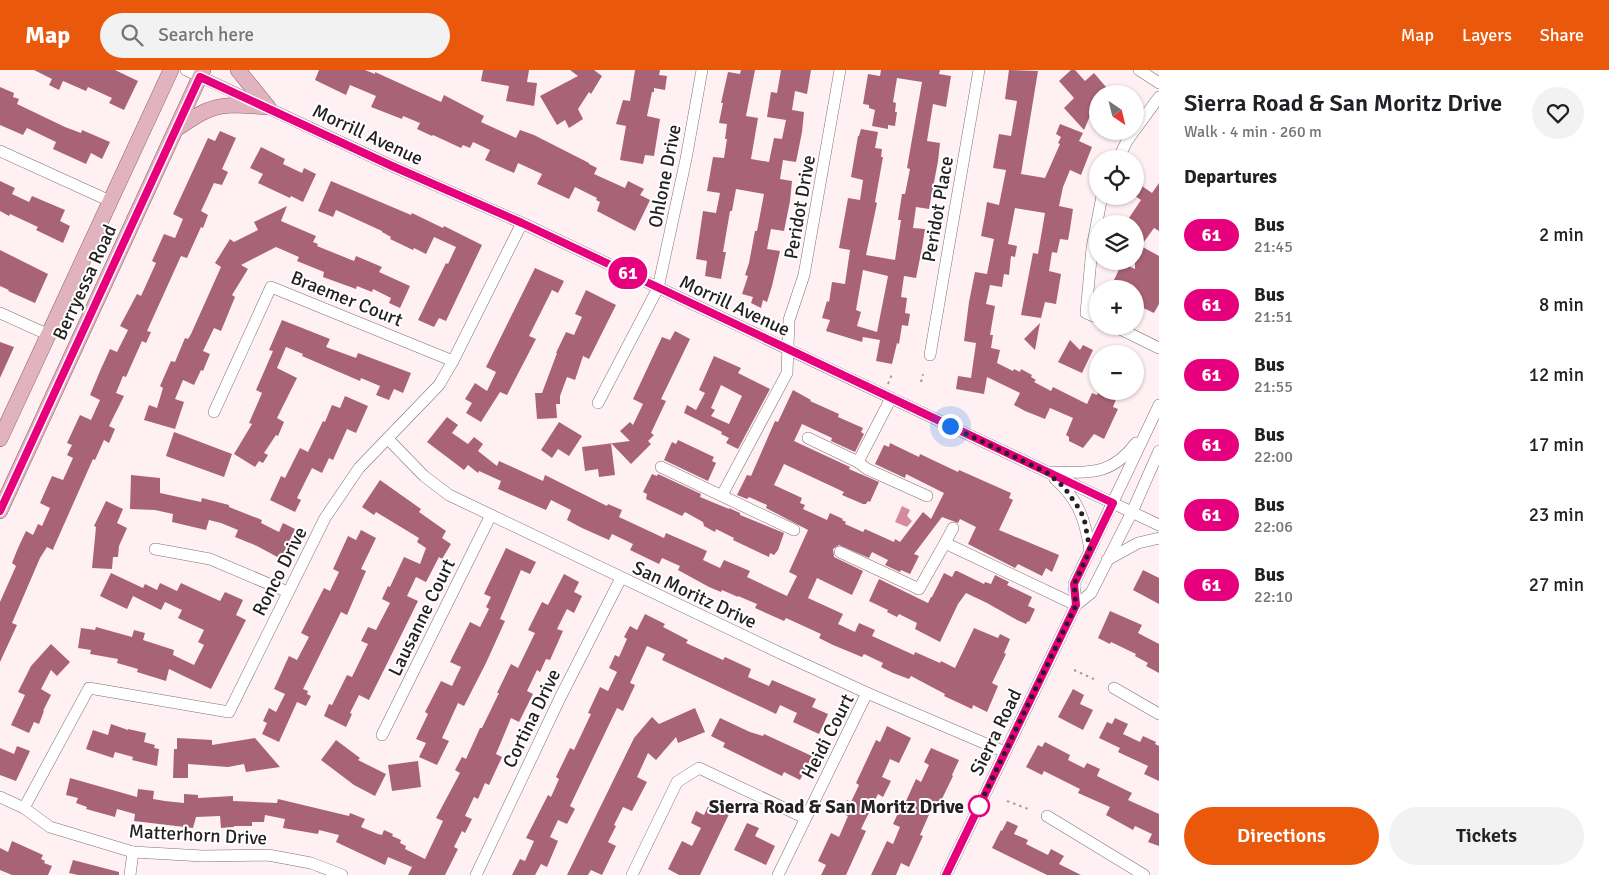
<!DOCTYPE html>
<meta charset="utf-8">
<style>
:root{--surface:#fff;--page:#f2f2f2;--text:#202124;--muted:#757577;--accent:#ea580c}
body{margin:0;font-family:Signika,sans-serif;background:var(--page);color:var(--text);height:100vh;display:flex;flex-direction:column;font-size:19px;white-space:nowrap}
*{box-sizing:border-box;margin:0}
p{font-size:16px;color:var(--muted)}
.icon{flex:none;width:28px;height:28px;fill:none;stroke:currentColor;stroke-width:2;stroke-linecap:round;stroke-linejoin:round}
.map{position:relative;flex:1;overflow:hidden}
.side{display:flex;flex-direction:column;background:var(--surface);width:450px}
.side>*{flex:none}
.badge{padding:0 10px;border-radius:16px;font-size:18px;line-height:32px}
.needle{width:32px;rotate:145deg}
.fabs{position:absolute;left:1089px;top:15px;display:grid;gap:10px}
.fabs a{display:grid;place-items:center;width:55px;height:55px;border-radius:50%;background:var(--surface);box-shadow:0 1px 4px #0004;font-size:25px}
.you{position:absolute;width:25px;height:25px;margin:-12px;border:4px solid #fff;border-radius:50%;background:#1a73e8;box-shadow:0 0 0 8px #1a73e833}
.map>.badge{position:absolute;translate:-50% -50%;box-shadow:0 0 0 2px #fff}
h2{padding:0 25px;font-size:19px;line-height:45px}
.round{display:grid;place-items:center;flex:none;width:52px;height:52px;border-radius:26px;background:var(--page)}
.head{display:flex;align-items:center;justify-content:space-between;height:85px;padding:0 25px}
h1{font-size:24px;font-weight:600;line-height:38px}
.action{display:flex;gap:10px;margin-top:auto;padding:10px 25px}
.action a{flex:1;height:58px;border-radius:30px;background:var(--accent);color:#fff;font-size:20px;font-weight:600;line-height:58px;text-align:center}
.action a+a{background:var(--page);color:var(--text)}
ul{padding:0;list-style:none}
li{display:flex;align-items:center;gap:15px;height:70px;padding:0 25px}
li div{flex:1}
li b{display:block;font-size:19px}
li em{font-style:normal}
li .badge{min-width:55px;font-weight:700;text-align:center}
header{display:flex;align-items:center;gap:30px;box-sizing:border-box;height:70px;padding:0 25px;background:var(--accent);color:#fff}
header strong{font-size:24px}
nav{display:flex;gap:28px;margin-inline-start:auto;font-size:18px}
.search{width:350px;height:45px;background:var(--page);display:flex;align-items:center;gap:12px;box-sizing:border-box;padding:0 18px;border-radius:28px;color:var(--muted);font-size:19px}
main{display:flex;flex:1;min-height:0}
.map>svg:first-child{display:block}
.water{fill:#d58b9e}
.building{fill:#a96376;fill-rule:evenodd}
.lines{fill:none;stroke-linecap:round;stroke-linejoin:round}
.minor-casing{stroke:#7e7174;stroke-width:12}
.major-casing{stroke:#915e6c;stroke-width:16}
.path{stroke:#a59a9c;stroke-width:2;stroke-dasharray:2.5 4;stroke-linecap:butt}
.minor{stroke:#fff;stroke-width:11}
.major{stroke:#e0b3bf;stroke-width:15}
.line-casing{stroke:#fff;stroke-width:11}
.line{stroke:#e6007e;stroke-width:8}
.walk{stroke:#252021;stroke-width:5;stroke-dasharray:0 9}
.stop-dot{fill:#fff;stroke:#e6007e;stroke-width:2.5}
.labels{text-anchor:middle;stroke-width:4;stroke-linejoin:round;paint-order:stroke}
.street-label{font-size:19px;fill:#252021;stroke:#fff}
.stop-label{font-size:19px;font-weight:bold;fill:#252021;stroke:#fff;text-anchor:end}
</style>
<header>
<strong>Map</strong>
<div class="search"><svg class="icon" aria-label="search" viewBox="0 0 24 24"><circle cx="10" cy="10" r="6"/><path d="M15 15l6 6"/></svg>Search here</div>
<nav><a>Map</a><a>Layers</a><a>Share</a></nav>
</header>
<main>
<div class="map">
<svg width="1159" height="805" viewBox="0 0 1159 805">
<rect width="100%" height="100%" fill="#fff0f3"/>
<!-- water -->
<polygon class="water" points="902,436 910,440 907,446 912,451 907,457 895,452"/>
<!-- building -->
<g class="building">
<polygon points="34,0 115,0 138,11 124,40 109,33 112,28 88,17 86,21 63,11 59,20 49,15 52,9"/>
<polygon points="319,0 365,0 375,4 375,2 441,32 444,25 484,46 481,52 516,68 520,60 534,65 589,93 589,94 597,98 594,104 625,118 628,111 644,119 640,125 650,130 635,161 597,141 600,132 596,130 597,128 575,117 569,129 537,114 542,104 518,93 514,103 485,90 490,80 473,72 470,78 463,75 461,78 433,65 432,66 417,59 420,53 403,46 402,49 371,37 376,26 350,15 346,25 315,10"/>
<polygon points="483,0 529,0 527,12 537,13 534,36 506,31 509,16 481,11"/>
<polygon points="570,0 594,0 602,6 591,24 589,22 578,39 583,49 569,58 565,50 557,55 540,26 578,6"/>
<polygon points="635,0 660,0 659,5 667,6 665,20 654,18 654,22 652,22 647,46 660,49 654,86 645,85 643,94 620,90 626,56 616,54 623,30 630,31"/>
<polygon points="741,0 755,0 746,46 758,48 751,89 769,92 774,68 782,69 786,50 767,47 771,22 777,23 781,0 811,0 807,24 795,21 792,40 804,42 802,62 796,92 783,90 780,109 792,111 790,131 784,161 771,159 767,179 780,181 772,216 767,232 763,230 761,238 751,233 753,227 742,224 748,206 745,205 749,193 755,161 757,161 764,124 736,119 732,141 730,141 723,182 726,182 721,209 705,206 707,191 696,189 703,141 716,143 720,123 707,121 713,87 724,88 727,69 725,69 727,54 719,53 723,33 721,33 728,2 740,4"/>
<path d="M881 0H940L939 4 951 6 946 37 933 34 927 71 940 73 938 91 929 139 916 137 913 158 925 159 922 178 916 208 904 206 901 227 907 228 905 243 910 244 908 256 902 255 899 274 897 273 892 294 876 291 880 270 863 267 862 272 826 261 830 250 822 248 827 231 829 232 832 212 845 214 850 180 839 178 848 128 860 130 863 110 851 107 858 66H859L861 59 878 62 875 78 882 79 881 87H883L875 132 877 133 866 185 895 190 901 150H898L902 124H905L910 99 907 98 922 12 897 8 893 32 896 33 895 42H897L895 56 888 55V59L872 56 875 40 869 38V35L863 34 868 4 880 6ZM863 200 888 206 877 262 857 256 861 242 856 240Z"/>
<polygon points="1009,0 1038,1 1021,104 1045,108 1060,74 1058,73 1061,67 1056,64 1060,54 1083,63 1079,71 1092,77 1081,105 1070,100 1063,117 1059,136 1073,139 1070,159 1068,170 1060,169 1057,183 1052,182 1049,201 1061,204 1056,234 1045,232 1041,248 1021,245 1033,183 1038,184 1045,143 1015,138 1008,174 1017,176 1015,187 1011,186 1009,205 1004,204 1002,217 990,215 986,234 995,236 990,265 993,265 991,278 1000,280 997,293 1013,301 1014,299 1020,302 1021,299 1032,305 1031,307 1036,310 1034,312 1051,321 1053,317 1087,334 1092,323 1097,325 1099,321 1112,321 1118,324 1113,337 1118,339 1104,369 1094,364 1083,378 1069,371 1069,367 1066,365 1073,348 1050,338 1045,349 1025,341 1014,335 1020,323 987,307 984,324 956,319 958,306 971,308 976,273 964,271 969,232 975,202 987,204 994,169 981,166 985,145 987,132 999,135 1006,100 993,98 999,64 1011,66 1017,31 1005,29"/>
<polygon points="1071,0 1075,0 1085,11 1094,3 1112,24 1098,24 1098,50 1090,46 1084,60 1064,38 1074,28 1059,11"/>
<polygon points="0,17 14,23 13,27 19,29 17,34 65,57 81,63 82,60 110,72 102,89 91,83 86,94 53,79 56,72 27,58 23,65 0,55"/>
<polygon points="220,61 236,68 222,99 228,102 222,115 214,113 201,141 208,145 203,158 201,157 187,188 181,186 147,261 151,262 146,273 142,271 126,307 123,306 116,323 124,326 109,356 115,359 109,373 104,370 95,390 93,389 54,477 53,480 47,477 40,488 12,553 17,555 0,592 0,532 16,496 12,493 18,478 26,461 33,465 38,454 42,456 50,438 40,433 52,406 63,410 73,388 67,385 72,375 67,373 80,345 91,350 100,330 90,325 100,301 110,279 117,282 128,260 120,256 137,224 141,226 156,193 152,191 164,164 175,168 183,149 173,144 208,68 215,71"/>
<polygon points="261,77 285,89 283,94 302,103 304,98 316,104 303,132 291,126 290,128 258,113 263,104 250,98"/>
<polygon points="0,111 15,118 12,124 29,132 32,126 65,140 60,151 70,156 63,173 36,160 38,157 10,144 9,146 0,141"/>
<polygon points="331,111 411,145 412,143 443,158 444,156 482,175 446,251 439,248 434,257 418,250 446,193 448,194 456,177 434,167 426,184 414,178 413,180 390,169 391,167 382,162 382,161 336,140 333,147 318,141"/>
<polygon points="1159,113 1159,161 1154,158 1141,176 1159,186 1159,234 1154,243 1135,234 1135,219 1114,210 1122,193 1135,199 1135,152 1129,148 1141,130 1135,126 1142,116 1152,123"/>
<polygon points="287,136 281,151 316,166 313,172 318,174 317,176 354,191 356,186 382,197 379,202 410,216 400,238 389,233 391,228 373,219 372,222 357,216 356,219 323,207 324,202 297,191 299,187 276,177 241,195 248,199 232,225 235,227 221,261 214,258 203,281 210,284 203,301 201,300 194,315 183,310 175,329 184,332 175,359 144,350 149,335 157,338 163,318 160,316 171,291 175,292 185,268 188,269 191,264 221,197 215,193 230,169 234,172 258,160 254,152"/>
<polygon points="0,180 48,204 35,233 8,221 9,220 0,216"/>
<polygon points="535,198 564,211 558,223 552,220 529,266 536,269 507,325 500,322 481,352 466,343 472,333 465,329 475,313 487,321 496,302 486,297"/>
<polygon points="586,220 616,235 589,289 583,286 575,310 567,307 560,326 560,334 556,334 557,348 537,349 535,323 542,323 557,283 556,283 566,262 574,265 582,247 575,244"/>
<polygon points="282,250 330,269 326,277 356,288 358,283 411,303 403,323 394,319 389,330 376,325 380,316 361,308 360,311 302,286 303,284 286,277 277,298 297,308 277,348 284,352 278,366 276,365 264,383 268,385 263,393 259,391 255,397 234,384 252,354 249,353 262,323 256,320 273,281 269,280"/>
<polygon points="1040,253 1035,280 1024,269"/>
<polygon points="675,261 690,269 661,329 666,331 651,363 654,365 648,371 651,374 631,394 611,373 615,405 599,407 598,399 585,401 582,377 630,371 620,361 630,352 633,355 643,334 633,329 662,267 670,270"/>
<polygon points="1070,270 1080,280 1083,275 1093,280 1082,303 1058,292"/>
<polygon points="0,272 14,277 0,308"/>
<path d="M714 286 741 298 738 303 770 319 738 379 726 373 729 368 721 364 722 362 684 343 687 335 696 340 705 323 699 320ZM721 315 742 326 729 354 711 346 715 340 711 338Z"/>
<polygon points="793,320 811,330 810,331 839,344 838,347 863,358 861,362 864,364 855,382 831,371 832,368 802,354 794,371 850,397 849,399 879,412 870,432 868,431 866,434 863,434 842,425 844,422 784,394 774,415 802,428 800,433 805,435 803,439 827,450 830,443 843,449 842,450 846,452 845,454 863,462 865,459 894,472 895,469 900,472 923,442 931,449 944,423 906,404 905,408 875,394 884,375 889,377 890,373 919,387 920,384 958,402 959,400 1011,423 1009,428 1013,430 999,460 1059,485 1052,502 1046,498 1042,506 1018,494 1015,498 968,474 976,457 960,449 958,453 942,447 914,484 919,486 910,504 901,500 900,502 885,495 888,490 872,482 869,488 839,475 833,479 834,487 863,501 852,525 817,508 808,528 843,544 838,554 855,562 859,553 875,560 872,566 914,585 915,582 940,593 941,591 955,598 974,558 998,568 1000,564 1010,569 1004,583 1006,584 992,613 998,616 987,642 973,635 972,639 944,626 945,624 911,606 909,609 893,603 881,597 883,593 864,584 862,587 833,575 819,568 821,564 786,548 784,551 755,538 757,534 738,526 738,527 722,520 721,522 709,517 678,500 680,496 662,488 659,494 630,480 633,474 612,464 609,470 582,458 567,450 571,440 551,430 546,440 498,419 501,411 479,401 478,403 468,395 464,400 427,372 447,347 458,355 452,363 468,374 474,367 483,374 478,381 497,396 499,391 543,411 545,405 607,436 608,434 622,440 619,447 664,468 666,463 707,481 703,490 720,498 724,490 750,501 747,507 787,526 797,506 789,502 808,460 766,438 767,435 749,427 747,429 737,425 747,405 751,406 775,351 778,352"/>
<polygon points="345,326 368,336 356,363 347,359 333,390 329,388 322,403 312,398 297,428 301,430 295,442 270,430 281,406 285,408 300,378 308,382 323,351 325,352 332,335 340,338"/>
<polygon points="559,352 582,366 569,386 558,379 552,388 541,380"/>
<polygon points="174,362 232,384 224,407 166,386"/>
<polygon points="678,370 714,387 712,391 716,393 708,411 664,390 672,372 676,374"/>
<polygon points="652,404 657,406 658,404 701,424 700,427 729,439 729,438 740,443 740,445 784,463 778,480 774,485 770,483 769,487 733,470 734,468 716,459 715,462 704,456 703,452 685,442 682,446 646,429 647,424 643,422"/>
<polygon points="131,405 160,408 160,423 201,432 202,428 229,435 229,437 262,450 261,453 279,462 283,453 295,459 281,489 257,476 235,467 238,460 221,453 209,450 206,460 172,452 173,444 155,440 130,439"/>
<polygon points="380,410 421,439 419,442 446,461 442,468 451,474 442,489 439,487 426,512 416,507 407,526 418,531 369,630 359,625 350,643 352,644 346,657 324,646 329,634 332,635 347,605 352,607 368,574 361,571 368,557 376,560 390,533 382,529 388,516 390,517 404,487 420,494 426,478 417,472 419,468 386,448 376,442 374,445 362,437"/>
<polygon points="106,431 123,439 117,453 127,458 119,476 118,487 113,487 112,499 92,498 96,457 94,456"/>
<polygon points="361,460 376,468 361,499 366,501 347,545 341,542 303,619 308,621 307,624 311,626 306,636 297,632 279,672 262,664 267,653 263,651 269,638 276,642 285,624 274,619 289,586 297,590 309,567 301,563 324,518 330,521 339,502 333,499 348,466 356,470"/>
<polygon points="506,478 536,492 530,504 521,500 500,549 505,551 486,593 464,636 458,633 442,668 449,671 437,695 419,687 426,673 416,669 428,644 425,642 441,611 452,616 461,597 450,592 470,552 480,557 489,539 486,537 491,527 484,524"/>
<polygon points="1143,500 1159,508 1159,534 1133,520"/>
<polygon points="955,501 957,501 984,514 985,512 991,514 995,505 1009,512 1007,515 1032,527 1028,536 1035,539 1029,552 1028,551 1026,554 1017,550 987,533 966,523 958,534 940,572 915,559 917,553 899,544 897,547 887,542 888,540 869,531 879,509 928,533 931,527 932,527 944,503 952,507"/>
<polygon points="111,503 143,518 145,514 157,520 160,513 177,521 181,513 220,531 225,522 243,530 236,545 246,550 211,619 169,599 166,611 137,602 138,599 117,593 118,589 90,584 91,580 78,578 81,558 95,560 96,557 132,567 134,560 145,563 143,570 174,580 173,585 194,595 204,575 198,572 204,560 178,548 182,540 165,532 161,540 133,526 127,539 100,526"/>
<polygon points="564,504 579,512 574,522 582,526 574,543 567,539 557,559 563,561 550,590 546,589 540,602 537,600 527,621 533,624 519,652 511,648 496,684 502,687 489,715 485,713 478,729 474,727 465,746 472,749 465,763 462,761 454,777 458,779 445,805 408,805 412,797 388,787 385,795 336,772 339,765 319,760 318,764 283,758 285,749 265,745 264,752 252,752 252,756 234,756 234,757 221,758 220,746 196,747 193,758 134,751 135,744 117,739 115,747 86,739 87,737 76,733 78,728 66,725 70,708 137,727 138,719 154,721 153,729 165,731 184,733 184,724 198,725 198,728 233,726 233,731 277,733 278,729 349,746 350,743 365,749 361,757 378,764 382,765 384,760 393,764 392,766 401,770 400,773 406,776 405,779 425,789 443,751 436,748 460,703 455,700 462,687 466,689 480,658 482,658 499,623 497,623 511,594 518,598 535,563 528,560 542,532 548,535"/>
<polygon points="1110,541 1142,555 1138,563 1159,574 1159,603 1146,596 1148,593 1135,586 1136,584 1111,572 1110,574 1098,568"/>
<polygon points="645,544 665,554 663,557 688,570 686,573 723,590 725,587 751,599 748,607 769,616 772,610 816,629 812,637 828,644 819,664 793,652 797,643 780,635 776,644 662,590 665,584 647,576 630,613 635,615 623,641 617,638 570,736 575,739 567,754 558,750 550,767 558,771 547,797 541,794 535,805 512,805 520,789 525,791 534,771 526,768 548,725 551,727 559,709 556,707 570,678 574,680 583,661 591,644 588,643 600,617 608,621 617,602 609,598 615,585 619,587 627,569 624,567 630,556 637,560"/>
<polygon points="51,574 70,592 57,606 51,600 41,619 51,625 43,641 44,641 39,654 34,652 29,663 11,655 25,625 18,622 31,596"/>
<polygon points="1073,619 1084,625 1080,634 1093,640 1083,660 1058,647"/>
<polygon points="695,638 705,662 678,673 676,667 656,690 648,683 637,707 647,712 632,741 623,737 614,755 616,756 608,772 616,776 602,805 591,800 588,805 567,805 634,668 652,647 659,654"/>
<polygon points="720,648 750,662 763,666 764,664 812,686 800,710 784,702 782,706 723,677 725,673 711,666"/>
<polygon points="1115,648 1128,654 1123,664 1140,672 1143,666 1156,672 1155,674 1159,676 1159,711 1144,704 1148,696 1118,682 1120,678 1099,668 1107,652 1112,654"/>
<polygon points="111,654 128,660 128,659 146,663 144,672 155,675 154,678 159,679 157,696 132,690 133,687 115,682 113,688 86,679 93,660 108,665"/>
<polygon points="887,656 911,668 899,693 890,689 882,707 891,711 883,727 878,724 861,759 866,761 846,805 821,805 826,795 818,791 831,763 839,767 848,746 841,743 847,730 851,732 859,715 856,713 876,670 880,672"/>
<polygon points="177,668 212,670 212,675 255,668 280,697 246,702 244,694 228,697 188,694 188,708 173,708 174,679 177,679"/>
<polygon points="336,670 360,688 358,690 386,704 375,726 354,715 321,690"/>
<polygon points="1045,672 1070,685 1068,690 1084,698 1087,693 1100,699 1097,706 1132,723 1128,730 1159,744 1159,776 1148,772 1152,764 1135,756 1133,760 1106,745 1110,737 1078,723 1080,719 1044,701 1042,705 1026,697 1038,675 1042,677"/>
<polygon points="17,676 30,681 16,711 0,705 0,678 14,684"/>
<polygon points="931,678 959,690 952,705 953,706 940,733 935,731 920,765 923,766 909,797 901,793 896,805 871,805 887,771 893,774 900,757 893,754 900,739 902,740 916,709 921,712 929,695 924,692"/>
<polygon points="418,691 421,717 392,721 388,695"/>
<polygon points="711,730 731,740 700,805 679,805 668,799 682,771 692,776 701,758 691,753 696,741 704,745"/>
<polygon points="1007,751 1018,756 1014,764 1028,770 1026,774 1048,785 1051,779 1064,786 1059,794 1081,805 1047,805 992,778 1001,760 1002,761"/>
<polygon points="747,753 759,758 755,766 775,776 766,795 734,780"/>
<polygon points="12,771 43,785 41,789 45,791 44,793 52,796 48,805 12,805 0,800 0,778 8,782"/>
<polygon points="73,790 119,802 119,805 78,805 69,803"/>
</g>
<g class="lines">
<!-- minor casing -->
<g class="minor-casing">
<g id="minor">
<polyline points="186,0 392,96 522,153 1159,455"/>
<polyline points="1139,0 1159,13"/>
<polyline points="1135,60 1159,27"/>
<polyline points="0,81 110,131"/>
<polyline points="1118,89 1127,71 1134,61"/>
<polyline points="0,243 49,265"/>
<polyline points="1098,248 1086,243 1092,178 1102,126"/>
<polyline points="1114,256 1159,278"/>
<polyline points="930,285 979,0"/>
<polyline points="891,328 858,392 867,399 927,426"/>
<polyline points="598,333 658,218 686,89 702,0"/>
<polyline points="214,342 271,217 453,291"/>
<polyline points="808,368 858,392"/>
<polyline points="388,369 424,406 449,425 780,583 867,623 1005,682"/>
<polyline points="661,397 794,460"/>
<path d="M1050 402C1089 402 1110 407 1136 373"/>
<path d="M1055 409C1079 430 1085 450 1090 480"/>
<polyline points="722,425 787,303 789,250 804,205 840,0"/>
<polyline points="953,458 945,473 1076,535"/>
<polyline points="155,479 210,489 288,522"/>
<polyline points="840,482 919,519 945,473"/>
<polyline points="1107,490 1138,473 1159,468"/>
<polyline points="1076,535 1074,514 1159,335"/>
<polyline points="1114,618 1159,644"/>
<polyline points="382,665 491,445"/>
<polyline points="0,727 24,738 50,757 133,782 203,786 268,785 311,793 342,805"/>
<polyline points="24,738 89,618 229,642 325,448 359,398 439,315 453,291 522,153"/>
<polyline points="1047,746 1144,805"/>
<polyline points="130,805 133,782"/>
<polyline points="476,805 560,628 621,508"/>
<polyline points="632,805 677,712 699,698 805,748"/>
<polyline points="778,805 867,623"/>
<polyline points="946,805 1076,535 1091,523 1132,442 1159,381"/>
</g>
</g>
<!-- major casing -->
<g class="major-casing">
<g id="major">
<polyline points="238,0 268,37"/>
<path d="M176 59C186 53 196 45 206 41 225 32 248 36 268 37"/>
<polyline points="0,369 171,0"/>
<polyline points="0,441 203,0"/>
</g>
</g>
<!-- path -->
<g class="path">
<polyline points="921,312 923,304"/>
<polyline points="888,314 892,304"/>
<polyline points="1074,600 1096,610"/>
<polyline points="1007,731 1031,740"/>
</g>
<!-- minor -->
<use href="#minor" class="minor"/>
<!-- major -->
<use href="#major" class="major"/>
</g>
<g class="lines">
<!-- line casing -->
<g class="line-casing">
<polyline id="line" points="0,441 200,7 392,96 522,153 1113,433 1074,514 1076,535 946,805"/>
</g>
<!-- line -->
<use href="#line" class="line"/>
<!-- walk -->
<polyline class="walk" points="950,356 1046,402 1064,417 1078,437 1084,448 1090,480 1074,514 1076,535 979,736"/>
</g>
<!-- markers -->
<circle class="stop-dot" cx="979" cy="736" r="10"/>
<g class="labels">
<!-- street labels -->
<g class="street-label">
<text transform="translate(368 64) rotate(25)" y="7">Morrill Avenue</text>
<text transform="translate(664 106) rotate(-79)" y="7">Ohlone Drive</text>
<text transform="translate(799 137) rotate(-80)" y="7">Peridot Drive</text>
<text transform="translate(937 139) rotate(-80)" y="7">Peridot Place</text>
<text transform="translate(84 212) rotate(-65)" y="7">Berryessa Road</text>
<text transform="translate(347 228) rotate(22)" y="7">Braemer Court</text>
<text transform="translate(735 235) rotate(25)" y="7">Morrill Avenue</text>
<text transform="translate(279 501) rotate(-63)" y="7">Ronco Drive</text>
<text transform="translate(695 524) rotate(25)" y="7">San Moritz Drive</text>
<text transform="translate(421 547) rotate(-64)" y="7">Lausanne Court</text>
<text transform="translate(531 648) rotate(-64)" y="7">Cortina Drive</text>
<text transform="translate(995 662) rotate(-64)" y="7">Sierra Road</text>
<text transform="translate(827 666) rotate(-63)" y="7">Heidi Court</text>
<text transform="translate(198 764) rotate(3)" y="7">Matterhorn Drive</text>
</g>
<!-- stop labels -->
<g class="stop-label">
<text x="964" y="743">Sierra Road &amp; San Moritz Drive</text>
</g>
</g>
</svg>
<div class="fabs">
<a><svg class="needle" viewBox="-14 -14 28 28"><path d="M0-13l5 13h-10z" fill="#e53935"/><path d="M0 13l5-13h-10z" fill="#757577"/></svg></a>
<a><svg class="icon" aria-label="locate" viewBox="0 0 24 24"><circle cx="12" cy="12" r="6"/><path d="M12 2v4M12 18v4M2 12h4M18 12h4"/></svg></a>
<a><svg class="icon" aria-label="layers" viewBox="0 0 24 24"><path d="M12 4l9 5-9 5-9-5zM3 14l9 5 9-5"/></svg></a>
<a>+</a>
<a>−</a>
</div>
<div class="you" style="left:950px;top:356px"></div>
<b class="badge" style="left:628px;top:203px;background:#e6007e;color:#fff">61</b>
</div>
<section class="side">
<div class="head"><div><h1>Sierra Road &amp; San Moritz Drive</h1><p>Walk · 4 min · 260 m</p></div><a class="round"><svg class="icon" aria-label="heart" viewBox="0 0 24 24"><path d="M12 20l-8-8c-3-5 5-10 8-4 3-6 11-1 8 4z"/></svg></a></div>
<h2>Departures</h2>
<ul>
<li><span class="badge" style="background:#e6007e;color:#fff">61</span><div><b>Bus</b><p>21:45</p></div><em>2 min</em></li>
<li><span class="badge" style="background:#e6007e;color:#fff">61</span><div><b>Bus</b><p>21:51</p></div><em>8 min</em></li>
<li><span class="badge" style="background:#e6007e;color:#fff">61</span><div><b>Bus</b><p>21:55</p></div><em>12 min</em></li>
<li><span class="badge" style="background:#e6007e;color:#fff">61</span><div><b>Bus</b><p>22:00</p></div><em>17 min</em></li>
<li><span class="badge" style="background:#e6007e;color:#fff">61</span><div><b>Bus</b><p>22:06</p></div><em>23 min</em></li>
<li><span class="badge" style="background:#e6007e;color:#fff">61</span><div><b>Bus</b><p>22:10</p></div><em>27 min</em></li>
</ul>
<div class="action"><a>Directions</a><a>Tickets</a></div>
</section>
</main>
